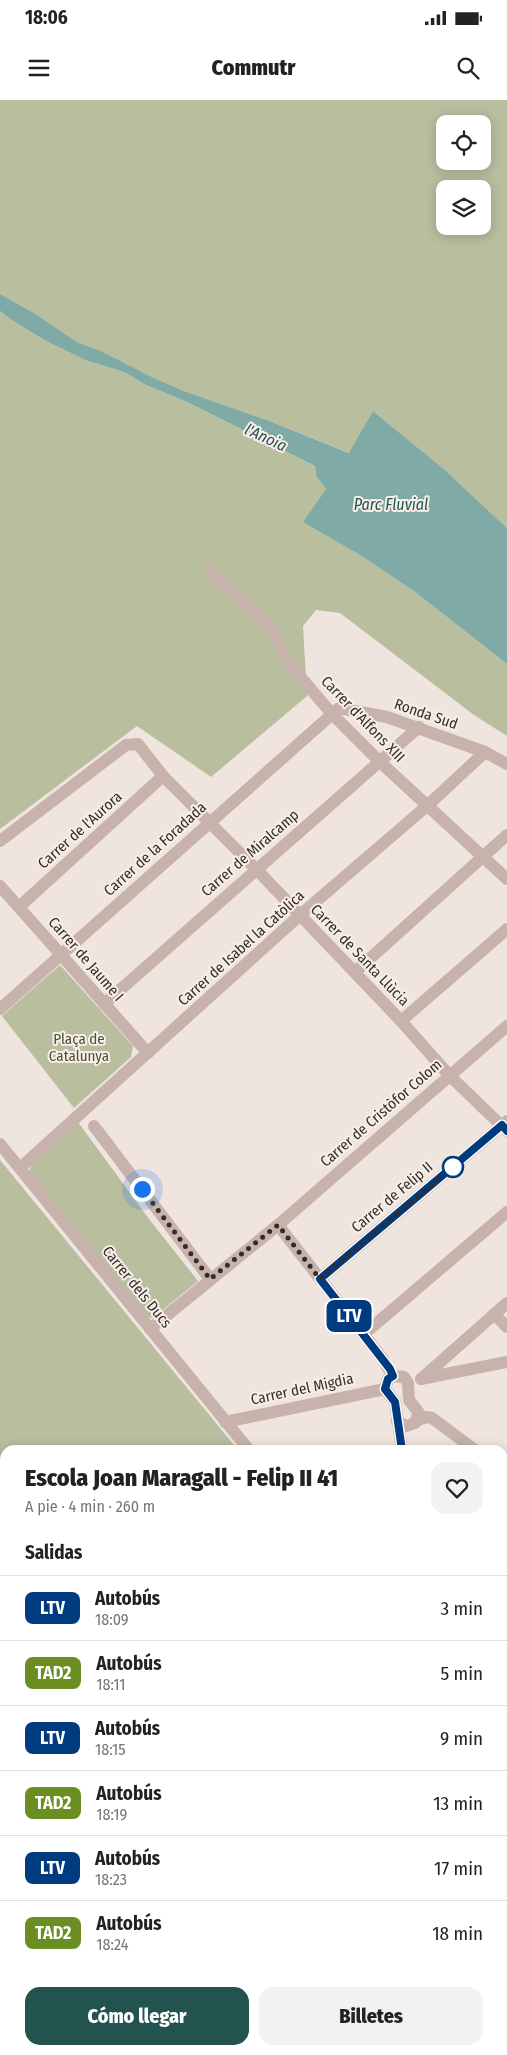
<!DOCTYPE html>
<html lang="es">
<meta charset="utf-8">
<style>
:root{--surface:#fff;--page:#f2f2f2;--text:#222;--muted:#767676;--line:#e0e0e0;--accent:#23534e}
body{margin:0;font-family:"Fira Sans Condensed",sans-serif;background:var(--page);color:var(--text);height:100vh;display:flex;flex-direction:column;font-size:19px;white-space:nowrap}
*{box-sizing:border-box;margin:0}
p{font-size:16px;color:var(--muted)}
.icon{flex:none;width:28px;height:28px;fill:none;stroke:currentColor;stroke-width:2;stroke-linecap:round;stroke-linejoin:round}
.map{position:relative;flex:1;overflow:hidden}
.panel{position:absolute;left:0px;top:1345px;width:508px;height:610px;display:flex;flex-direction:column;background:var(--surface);border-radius:15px 15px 0 0;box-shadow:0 2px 12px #0003}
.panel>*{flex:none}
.badge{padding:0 10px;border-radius:8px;font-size:18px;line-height:32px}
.buttons{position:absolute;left:436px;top:15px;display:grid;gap:10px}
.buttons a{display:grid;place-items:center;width:55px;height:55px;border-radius:10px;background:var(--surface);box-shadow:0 2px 12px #0003;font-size:25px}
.you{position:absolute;width:25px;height:25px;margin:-12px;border:4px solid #fff;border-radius:50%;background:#1a73e8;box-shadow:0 0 0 8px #1a73e833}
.map>.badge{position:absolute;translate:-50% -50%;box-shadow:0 0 0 2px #fff}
h2{padding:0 25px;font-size:19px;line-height:45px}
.round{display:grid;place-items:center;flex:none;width:52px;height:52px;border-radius:15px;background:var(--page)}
.summary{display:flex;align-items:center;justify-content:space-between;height:85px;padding:0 25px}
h1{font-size:24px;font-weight:800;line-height:38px}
.primary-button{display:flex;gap:10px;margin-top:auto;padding:10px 25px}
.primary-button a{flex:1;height:58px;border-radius:15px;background:var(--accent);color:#fff;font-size:20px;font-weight:800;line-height:58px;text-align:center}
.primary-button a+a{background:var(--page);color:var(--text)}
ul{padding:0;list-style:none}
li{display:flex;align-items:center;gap:15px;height:65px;padding:0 25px;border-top:1px solid var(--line)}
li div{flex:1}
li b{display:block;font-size:19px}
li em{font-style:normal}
li .badge{min-width:55px;font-weight:700;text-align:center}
.status{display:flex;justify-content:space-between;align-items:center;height:35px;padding:0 25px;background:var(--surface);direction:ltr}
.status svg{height:14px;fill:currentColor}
header{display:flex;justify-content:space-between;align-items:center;height:65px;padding:0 25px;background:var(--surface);font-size:22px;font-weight:800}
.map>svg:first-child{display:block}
.green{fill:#b9be9f;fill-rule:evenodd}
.water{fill:#80aaa5}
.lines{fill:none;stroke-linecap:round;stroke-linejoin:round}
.minor{stroke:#c7b3ab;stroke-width:12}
.tertiary{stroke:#c7b3ab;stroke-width:12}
.rail-casing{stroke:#352b29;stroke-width:5}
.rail{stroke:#f8efea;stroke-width:3;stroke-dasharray:9;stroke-linecap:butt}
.line-casing{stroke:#fff;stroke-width:11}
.line{stroke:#003b80;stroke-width:8}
.walk{stroke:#352b29;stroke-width:5;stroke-dasharray:0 9}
.stop-dot{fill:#fff;stroke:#003b80;stroke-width:2.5}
.labels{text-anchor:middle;stroke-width:4;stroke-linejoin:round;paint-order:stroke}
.street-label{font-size:15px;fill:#352b29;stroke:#f8efea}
.park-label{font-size:15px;fill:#4b5130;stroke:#f8efea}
.water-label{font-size:16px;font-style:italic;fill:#23534e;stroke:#f8efea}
</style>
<div class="status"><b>18:06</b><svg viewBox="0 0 49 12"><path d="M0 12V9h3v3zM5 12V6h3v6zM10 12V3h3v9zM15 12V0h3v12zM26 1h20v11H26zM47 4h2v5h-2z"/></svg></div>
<header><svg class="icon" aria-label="menu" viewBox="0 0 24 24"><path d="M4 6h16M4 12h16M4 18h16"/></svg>Commutr<svg class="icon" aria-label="search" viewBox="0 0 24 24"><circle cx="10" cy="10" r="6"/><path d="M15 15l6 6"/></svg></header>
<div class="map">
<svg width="507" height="1955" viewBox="0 0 507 1955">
<rect width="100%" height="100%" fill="#f0e4de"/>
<!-- green -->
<g class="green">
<path d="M0 0H507V428L445 370 373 311 350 353 267 320 184 291 152 277 99 250 77 242 34 213 0 194ZM445 24H482V61H445ZM445 89H482V126H445Z"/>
<polygon points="0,211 10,219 46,241 85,260 124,272 146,285 187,302 315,366 316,376 326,389 304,422 360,455 415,492 507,564 507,636 474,615 340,513 316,510 303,526 307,596 211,677 137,626 0,729"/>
<polygon points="60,865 133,946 131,957 74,1008 2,916"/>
<polygon points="78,1022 149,1119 198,1181 153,1218 146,1217 29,1072 33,1062"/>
<polygon points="0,1060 238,1350 5,1350 5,1758 0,1758"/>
<polygon points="503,1859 507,1860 507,1905 503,1905"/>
</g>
<!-- water -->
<polygon class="water" points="0,194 34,213 77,242 99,250 152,277 184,291 267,320 349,353 373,311 445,370 507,428 507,564 415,492 360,455 303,422 326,389 316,376 315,366 187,302 146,285 124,272 85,260 46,241 10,219 0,211"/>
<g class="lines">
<!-- minor -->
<g class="minor">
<polyline points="210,472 268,523 290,565 333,615 379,661 507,779"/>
<polyline points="0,741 126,645 138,644 163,676 256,769 401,921 449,975 507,1031"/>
<polyline points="0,786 148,953"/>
<polyline points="19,807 163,676"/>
<polyline points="355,872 507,735"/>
<polyline points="104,904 419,627"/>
<polyline points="0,909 339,608 387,617 485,652 507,664"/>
<polyline points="401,921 507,829"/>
<polyline points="94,1026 210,1179"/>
<polyline points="0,1044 249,1350"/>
<polyline points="20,1068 299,816 428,705 485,652"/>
<polyline points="278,1125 382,1258 393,1276"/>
<polyline points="320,1179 507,1021"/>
<polyline points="494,1214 507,1227"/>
<polyline points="150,1229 278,1125 507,926"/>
<polyline points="364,1234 507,1112"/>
<polyline points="421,1279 507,1203"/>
<polyline points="421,1279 507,1262"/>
<polyline points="397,1321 407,1326 415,1323 419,1313 409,1300 408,1283 404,1277 393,1276 388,1279 385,1289 395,1302 402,1350"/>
<polyline points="416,1321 426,1317 432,1318 475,1350"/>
<polyline points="225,1322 385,1289"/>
<polyline points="502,1371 507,1374"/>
<polyline points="502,1396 507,1396"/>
<polyline points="502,1465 507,1464"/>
<polyline points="0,1535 5,1534"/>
<polyline points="502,1568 507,1568"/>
<polyline points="502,1777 507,1778"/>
<polyline points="0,1783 5,1784"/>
<polyline points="502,1800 507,1800"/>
<polyline points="0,1828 5,1829"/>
<polyline points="502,1848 507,1848"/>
<polyline points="0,1890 5,1891"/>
<polyline points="502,1919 507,1920"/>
<polyline points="0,1922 5,1922"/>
<polyline points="143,1950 143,1955"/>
<polyline points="308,1950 308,1955"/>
<polyline points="467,1950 467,1955"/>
<polyline points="476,1950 496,1955"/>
</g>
<!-- tertiary -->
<g class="tertiary">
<polyline points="0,1905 5,1905"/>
<polyline points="502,1937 507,1938"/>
</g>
<!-- rail casing -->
<g class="rail-casing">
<g id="rail">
<polyline points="0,1763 5,1764"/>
<polyline points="502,1829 507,1830"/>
</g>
</g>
<!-- rail -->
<use href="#rail" class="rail"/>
</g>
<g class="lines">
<!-- line casing -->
<g class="line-casing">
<polyline id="line" points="402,1350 395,1302 385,1289 388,1279 393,1276 390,1269 320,1179 502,1025 507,1031"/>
</g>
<!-- line -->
<use href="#line" class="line"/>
<!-- walk -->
<polyline class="walk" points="142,1089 210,1179 278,1125 320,1179 453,1067"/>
</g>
<!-- markers -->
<circle class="stop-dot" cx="453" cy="1067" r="10"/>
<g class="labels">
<!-- street labels -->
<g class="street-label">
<text transform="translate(426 614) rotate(19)" y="5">Ronda Sud</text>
<text transform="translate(363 619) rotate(46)" y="5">Carrer d'Alfons XIII</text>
<text transform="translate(80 730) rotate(-42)" y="5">Carrer de l'Aurora</text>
<text transform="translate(155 749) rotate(-42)" y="5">Carrer de la Foradada</text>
<text transform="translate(250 753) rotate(-41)" y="5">Carrer de Miralcamp</text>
<text transform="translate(241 848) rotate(-42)" y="5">Carrer de Isabel la Catòlica</text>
<text transform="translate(360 855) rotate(46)" y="5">Carrer de Santa Llùcia</text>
<text transform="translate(86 859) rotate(49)" y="5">Carrer de Jaume I</text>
<text transform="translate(381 1013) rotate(-41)" y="5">Carrer de Cristòfor Colom</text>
<text transform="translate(392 1097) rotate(-40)" y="5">Carrer de Felip II</text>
<text transform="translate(137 1187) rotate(51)" y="5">Carrer dels Ducs</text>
<text transform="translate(302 1289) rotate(-12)" y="5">Carrer del Migdia</text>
</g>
<!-- park labels -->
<g class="park-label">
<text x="79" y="944">Plaça de<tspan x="79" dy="17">Catalunya</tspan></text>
</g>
<!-- water labels -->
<g class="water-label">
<text transform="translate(266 337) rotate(25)" y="6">l'Anoia</text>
<text x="391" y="410">Parc Fluvial</text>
</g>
</g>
</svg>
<div class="buttons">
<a><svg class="icon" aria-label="locate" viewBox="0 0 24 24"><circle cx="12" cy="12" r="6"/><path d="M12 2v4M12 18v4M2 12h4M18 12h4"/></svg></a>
<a><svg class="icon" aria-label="layers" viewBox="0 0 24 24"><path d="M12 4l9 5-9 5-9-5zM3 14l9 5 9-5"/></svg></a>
</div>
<div class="you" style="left:142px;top:1089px"></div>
<b class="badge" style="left:349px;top:1216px;background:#003b80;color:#fff">LTV</b>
<section class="panel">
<div class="summary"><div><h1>Escola Joan Maragall - Felip II 41</h1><p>A pie · 4 min · 260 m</p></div><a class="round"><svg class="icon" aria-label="heart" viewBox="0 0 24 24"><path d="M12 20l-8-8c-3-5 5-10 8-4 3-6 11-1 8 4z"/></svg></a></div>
<h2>Salidas</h2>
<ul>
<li><span class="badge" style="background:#003b80;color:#fff">LTV</span><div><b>Autobús</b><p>18:09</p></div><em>3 min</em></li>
<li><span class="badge" style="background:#6b8e23;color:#fff">TAD2</span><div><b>Autobús</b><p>18:11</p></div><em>5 min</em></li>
<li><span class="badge" style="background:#003b80;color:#fff">LTV</span><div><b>Autobús</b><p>18:15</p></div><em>9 min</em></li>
<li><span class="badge" style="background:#6b8e23;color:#fff">TAD2</span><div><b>Autobús</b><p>18:19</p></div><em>13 min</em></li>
<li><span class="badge" style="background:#003b80;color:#fff">LTV</span><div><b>Autobús</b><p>18:23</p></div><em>17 min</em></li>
<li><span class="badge" style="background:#6b8e23;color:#fff">TAD2</span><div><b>Autobús</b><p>18:24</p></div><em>18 min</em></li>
</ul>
<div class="primary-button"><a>Cómo llegar</a><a>Billetes</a></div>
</section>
</div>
